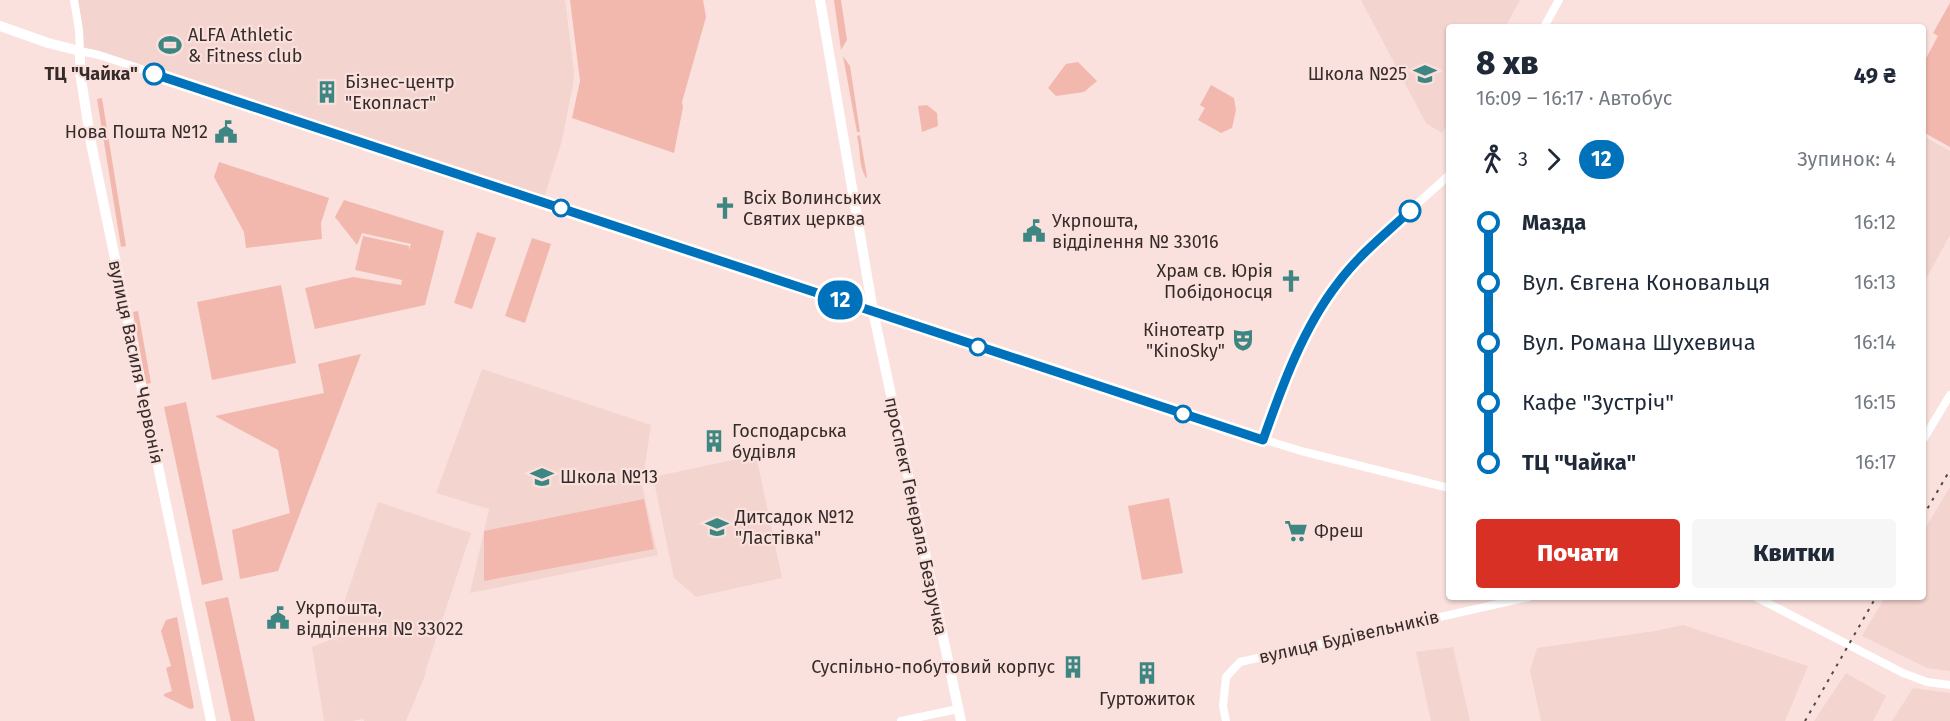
<!DOCTYPE html>
<html lang="uk">
<meta charset="utf-8">
<style>
:root{--surface:#fff;--page:#f6f6f7;--text:#1f2937;--muted:#747a83;--accent:#d93025}
body{margin:0;font-family:"Fira Sans",sans-serif;background:var(--page);color:var(--text);height:100vh;display:flex;flex-direction:column;font-size:22px;white-space:nowrap}
*{box-sizing:border-box;margin:0}
p{font-size:20px;color:var(--muted)}
.icon{flex:none;width:33px;height:33px;fill:none;stroke:currentColor;stroke-width:2;stroke-linecap:round;stroke-linejoin:round}
.map{position:relative;flex:1;overflow:hidden}
.sheet{position:absolute;left:1446px;top:24px;width:480px;height:576px;display:flex;flex-direction:column;background:var(--surface);border-radius:6px;box-shadow:0 2px 4px #0004}
.sheet>*{flex:none}
.badge{padding:0 12px;border-radius:20px;font-size:21px;line-height:39px}
.map>.badge{position:absolute;translate:-50% -50%;box-shadow:0 0 0 3px #fff}
.legs{display:flex;align-items:center;gap:9px;height:66px;padding:0 30px;font-size:20px}
.legs p{margin-inline-start:auto}
.head{display:flex;align-items:center;justify-content:space-between;height:102px;padding:0 30px}
h1{font-size:33px;font-weight:800;line-height:45px}
.button{display:flex;gap:12px;margin-top:auto;padding:12px 30px}
.button a{flex:1;height:69px;border-radius:6px;background:var(--accent);color:#fff;font-size:24px;font-weight:800;line-height:69px;text-align:center}
.button a+a{background:var(--page);color:var(--text)}
ul{padding:0 30px;list-style:none}
li{display:flex;align-items:center;gap:21px;height:60px;font-size:22px}
li i{display:grid;place-items:center;width:9px;height:100%;margin:0 8px;background:currentColor}
li i::after{content:'';width:15px;height:15px;margin:-8px;border:4px solid;border-radius:50%;background:var(--surface)}
li p{margin-inline-start:auto}
li:first-child i{background:linear-gradient(#0000 50%,currentColor 0)}
li:last-child i{background:linear-gradient(currentColor 50%,#0000 0)}
.map>svg:first-child{display:block}
.built{fill:#f4d4ce}
.green{fill:#f2b8ae}
.lines{fill:none;stroke-linecap:round;stroke-linejoin:round}
.minor{stroke:#fff;stroke-width:8}
.major{stroke:#fff;stroke-width:10}
.rail{stroke:#524744;stroke-width:2;stroke-dasharray:3 6;stroke-linecap:butt}
.line-1-casing{stroke:#fff;stroke-width:14}
.line-1{stroke:#0072bc;stroke-width:9}
.stop-1-dot{fill:#fff;stroke:#0072bc;stroke-width:3}
.labels{text-anchor:middle;stroke-width:4.5;stroke-linejoin:round;paint-order:stroke}
.poi-label{font-size:18px;fill:#352c2a;stroke:#fae1dd;text-anchor:start}
.stop-label{font-size:18px;font-weight:bold;fill:#352c2a;stroke:#fae1dd;text-anchor:end}
.street-label{font-size:18px;fill:#352c2a;stroke:#fae1dd}
</style>
<div class="map">
<svg width="1950" height="721" viewBox="0 0 1950 721">
<rect width="100%" height="100%" fill="#fae1dd"/>
<!-- built -->
<g class="built">
<polygon points="74,0 565,0 574,72 573,85 561,144 543,201 80,51"/>
<polygon points="1361,0 1520,0 1505,27 1449,27 1449,122 1442,133 1426,123"/>
<polygon points="1923,136 1950,151 1950,235 1923,284"/>
<polygon points="482,369 651,425 642,485 658,555 470,593 489,509 436,493"/>
<polygon points="756,455 782,578 696,597 674,578 653,477"/>
<polygon points="1950,487 1950,671 1927,668 1862,636 1885,597 1923,597 1923,532"/>
<polygon points="378,502 471,533 425,672 426,673 406,721 364,721 364,719 352,721 324,721 312,647 332,639 343,642 332,638"/>
<polygon points="1683,625 1808,666 1785,721 1541,721 1530,670 1537,648 1655,631"/>
<polygon points="1453,647 1470,721 1431,721 1416,652"/>
<polygon points="1846,673 1886,696 1873,721 1814,721"/>
<polygon points="1913,688 1950,693 1950,721 1892,721"/>
</g>
<!-- green -->
<g class="green">
<polygon points="570,0 703,0 706,17 682,102 683,107 674,153 572,118 580,81"/>
<polygon points="834,0 841,0 847,40 841,50"/>
<polygon points="1950,3 1950,147 1923,132 1923,64 1938,36 1933,33"/>
<polygon points="843,56 850,66 860,132 857,132"/>
<polygon points="1078,62 1097,81 1084,92 1056,96 1048,88 1066,64"/>
<polygon points="1211,85 1234,98 1236,110 1232,128 1221,133 1198,120 1205,108 1200,105"/>
<polygon points="102,98 126,246 121,247 97,99"/>
<polygon points="927,105 937,113 938,126 922,132 918,106"/>
<path d="M860 135 867 177 866 178C858 164 861 151 857 136Z"/>
<polygon points="219,162 329,198 321,223 322,239 246,248 244,232 214,177"/>
<polygon points="344,200 444,231 425,305 315,329 305,288 353,277 401,285 402,280 355,270 363,236 409,246 409,250 411,244 362,233 357,245 335,217"/>
<polygon points="477,232 496,238 472,309 454,303"/>
<polygon points="532,238 551,244 525,323 505,316"/>
<polygon points="281,285 296,363 212,380 197,302"/>
<polygon points="138,311 151,383 146,384 133,312"/>
<polygon points="361,354 278,571 240,579 232,530 290,513 278,450 215,416 324,393 318,364"/>
<polygon points="186,402 223,580 202,585 164,407"/>
<polygon points="1169,498 1183,573 1142,580 1128,506"/>
<polygon points="644,499 654,549 484,581 484,531"/>
<polygon points="228,597 255,721 231,721 205,602"/>
<polygon points="177,617 194,708 190,709 164,696 164,694 172,691 166,668 171,666 161,631 166,620"/>
</g>
<g class="lines">
<!-- minor -->
<g class="minor">
<polyline points="74,0 79,30 80,51 99,55 1201,420 1301,451 1449,488"/>
<polyline points="1544,27 1559,0"/>
<path d="M1263 440C1282 386 1303 329 1337 283 1368 243 1412 210 1449 175"/>
<polyline points="1923,440 1950,395"/>
<polyline points="1756,597 1903,673 1927,682 1950,685"/>
<polyline points="901,721 958,709"/>
<polyline points="1226,721 1223,706 1226,677 1240,662 1529,597"/>
</g>
<!-- major -->
<g class="major">
<polyline points="820,0 873,311 961,721"/>
<polyline points="0,26 48,43 80,51 80,72 91,143 211,721"/>
</g>
<!-- rail -->
<g class="rail">
<polyline points="1923,516 1950,470"/>
<polyline points="1805,721 1876,597"/>
</g>
</g>
<g class="lines">
<!-- line-1 casing -->
<g class="line-1-casing">
<path id="line-1" d="M154 74 1263 440C1282 386 1303 328 1338 283 1358 256 1385 234 1410 211"/>
</g>
<!-- line-1 -->
<use href="#line-1" class="line-1"/>
</g>
<!-- icons -->
<defs>
<g id="stadium-bare" transform="scale(1.8)"><path d="M0-5a6.5 5 0 1 0 0 10a6.5 5 0 1 0 0-10ZM-3.5-1.8h7v3.6h-7Z" fill="#3e8682" stroke="#fae1dd" stroke-width="2.5" paint-order="stroke"/></g>
<g id="school-bare" transform="scale(1.8)"><path d="M0-5L7-2L0 1L-7-2ZM-4 1L0 2.5L4 1V4Q0 6-4 4Z" fill="#3e8682" stroke="#fae1dd" stroke-width="2.5" paint-order="stroke"/></g>
<g id="building-bare" transform="scale(1.8)"><path d="M-4-6H4V6H1V3H-1V6H-4ZM-2.5-4.3h1.7v1.8h-1.7ZM.8-4.3h1.7v1.8H.8ZM-2.5-1h1.7V.8h-1.7ZM.8-1h1.7V.8H.8Z" fill="#3e8682" stroke="#fae1dd" stroke-width="2.5" paint-order="stroke"/></g>
<g id="civic-bare" transform="scale(1.8)"><path d="M-.6-6.5H3V-4.5H.6V-3L4-1V1h2V6H-6V1h2V-1L-.6-3ZM-1.2 2.5V6h2.4V2.5Z" fill="#3e8682" stroke="#fae1dd" stroke-width="2.5" paint-order="stroke"/></g>
<g id="church-bare" transform="scale(1.8)"><path d="M-1.2-6h2.4v3.5h3.3v2.4h-3.3V6h-2.4V-.1h-3.3v-2.4h3.3Z" fill="#3e8682" stroke="#fae1dd" stroke-width="2.5" paint-order="stroke"/></g>
<g id="theatre-bare" transform="scale(1.8)"><path d="M-5-5.5Q0-4 5-5.5V0Q5 5 0 6Q-5 5-5 0ZM-3.3-2.5H-1v1.5H-3.3ZM1-2.5H3.3v1.5H1ZM-2.8 1Q0 5.5 2.8 1Z" fill="#3e8682" stroke="#fae1dd" stroke-width="2.5" paint-order="stroke"/></g>
<g id="supermarket-bare" transform="scale(1.8)"><path d="M-6-5.5h2.5l.6 2H6L4.5 2H-2.5L-4.4-4H-6ZM-1.5 3.2a1.3 1.3 0 1 0 .1 0ZM3 3.2a1.3 1.3 0 1 0 .1 0Z" fill="#3e8682" stroke="#fae1dd" stroke-width="2.5" paint-order="stroke"/></g>
</defs>
<g fill-rule="evenodd">
<use href="#stadium-bare" x="170" y="45"/>
<use href="#school-bare" x="1425" y="74"/>
<use href="#building-bare" x="327" y="92"/>
<use href="#civic-bare" x="226" y="132"/>
<use href="#church-bare" x="725" y="208"/>
<use href="#civic-bare" x="1034" y="231"/>
<use href="#church-bare" x="1291" y="281"/>
<use href="#theatre-bare" x="1243" y="340"/>
<use href="#building-bare" x="714" y="441"/>
<use href="#school-bare" x="542" y="477"/>
<use href="#school-bare" x="717" y="527"/>
<use href="#supermarket-bare" x="1296" y="531"/>
<use href="#civic-bare" x="278" y="618"/>
<use href="#building-bare" x="1073" y="667"/>
<use href="#building-bare" x="1147" y="673"/>
</g>
<!-- markers -->
<g class="stop-1-dot">
<circle cx="154" cy="74" r="10"/>
<circle cx="561" cy="208" r="8"/>
<circle cx="1410" cy="211" r="10"/>
<circle cx="978" cy="347" r="8"/>
<circle cx="1183" cy="414" r="8"/>
</g>
<g class="labels">
<!-- poi labels -->
<g class="poi-label">
<text x="188" y="41">ALFA Athletic<tspan x="188" dy="21">&amp; Fitness club</tspan></text>
<text x="1407" y="80" text-anchor="end">Школа №25</text>
<text x="345" y="88">Бізнес-центр<tspan x="345" dy="21">"Екопласт"</tspan></text>
<text x="208" y="138" text-anchor="end">Нова Пошта №12</text>
<text x="743" y="204">Всіх Волинських<tspan x="743" dy="21">Святих церква</tspan></text>
<text x="1052" y="227">Укрпошта,<tspan x="1052" dy="21">відділення № 33016</tspan></text>
<text x="1273" y="277" text-anchor="end">Храм св. Юрія<tspan x="1273" dy="21">Побідоносця</tspan></text>
<text x="1225" y="336" text-anchor="end">Кінотеатр<tspan x="1225" dy="21">"KinoSky"</tspan></text>
<text x="732" y="437">Господарська<tspan x="732" dy="21">будівля</tspan></text>
<text x="560" y="483">Школа №13</text>
<text x="735" y="523">Дитсадок №12<tspan x="735" dy="21">"Ластівка"</tspan></text>
<text x="1314" y="537">Фреш</text>
<text x="296" y="614">Укрпошта,<tspan x="296" dy="21">відділення № 33022</tspan></text>
<text x="1055" y="673" text-anchor="end">Суспільно-побутовий корпус</text>
<text x="1147" y="705" text-anchor="middle">Гуртожиток</text>
</g>
<!-- stop labels -->
<g class="stop-label">
<text x="138" y="80">ТЦ "Чайка"</text>
</g>
<!-- street labels -->
<g class="street-label">
<text transform="translate(136 362) rotate(78)" y="6">вулиця Василя Червонія</text>
<text transform="translate(916 516) rotate(78)" y="6">проспект Генерала Безручка</text>
<text transform="translate(1349 637) rotate(-13)" y="6">вулиця Будівельників</text>
</g>
</g>
</svg>
<b class="badge" style="left:840px;top:300px;background:#0072bc;color:#fff">12</b>
<section class="sheet">
<div class="head"><div><h1>8 хв</h1><p>16:09 – 16:17 · Автобус</p></div><b>49 ₴</b></div>
<div class="legs"><svg class="icon" aria-label="walk" viewBox="0 0 24 24"><circle cx="13" cy="4" r="2"/><path d="M13 8l-2 6 4 7M11 14l-3 7M7 12l3-4h3l4 4"/></svg>3<svg class="icon" aria-label="forward" viewBox="0 0 24 24"><path d="M9 5l7 7-7 7"/></svg><b class="badge" style="background:#0072bc;color:#fff">12</b><p>Зупинок: 4</p></div>
<ul>
<li><i style="color:#0072bc"></i><b>Мазда</b><p>16:12</p></li>
<li><i style="color:#0072bc"></i><span>Вул. Євгена Коновальця</span><p>16:13</p></li>
<li><i style="color:#0072bc"></i><span>Вул. Романа Шухевича</span><p>16:14</p></li>
<li><i style="color:#0072bc"></i><span>Кафе &quot;Зустріч&quot;</span><p>16:15</p></li>
<li><i style="color:#0072bc"></i><b>ТЦ &quot;Чайка&quot;</b><p>16:17</p></li>
</ul>
<div class="button"><a>Почати</a><a>Квитки</a></div>
</section>
</div>
